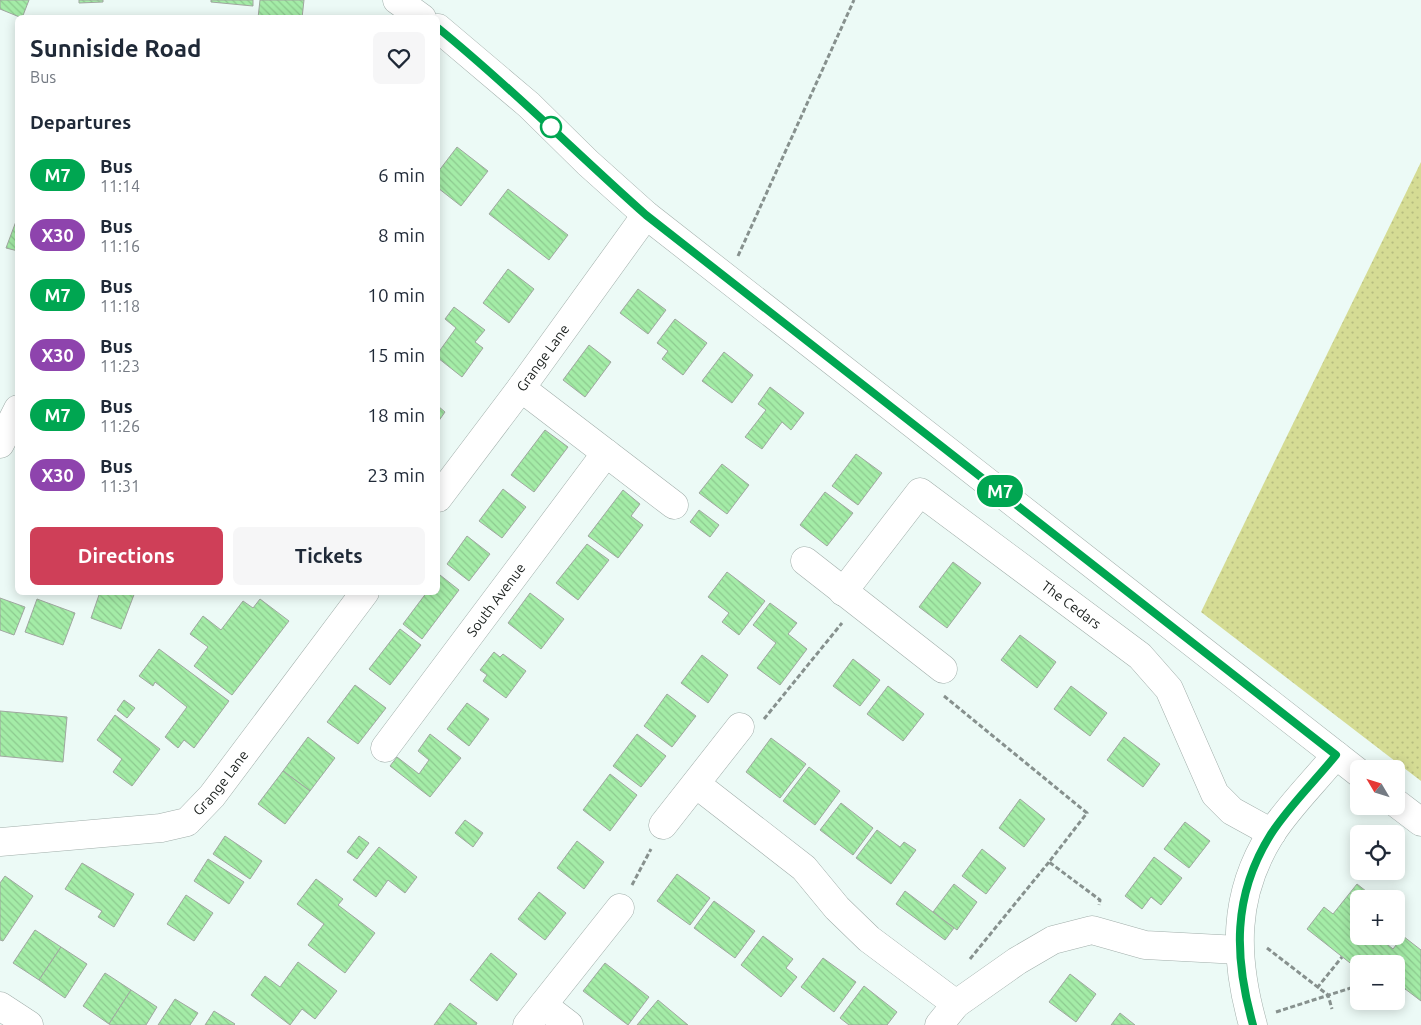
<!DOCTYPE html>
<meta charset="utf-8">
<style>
:root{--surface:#fff;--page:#f6f6f7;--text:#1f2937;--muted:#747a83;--accent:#cf3f58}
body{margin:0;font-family:Ubuntu,sans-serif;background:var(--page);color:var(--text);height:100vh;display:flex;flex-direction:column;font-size:19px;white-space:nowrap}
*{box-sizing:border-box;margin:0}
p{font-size:16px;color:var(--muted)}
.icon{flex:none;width:28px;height:28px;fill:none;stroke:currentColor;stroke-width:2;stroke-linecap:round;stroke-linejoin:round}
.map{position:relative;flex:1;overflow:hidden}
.details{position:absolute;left:15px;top:15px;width:425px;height:580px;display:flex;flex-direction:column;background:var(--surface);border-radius:8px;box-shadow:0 2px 12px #0003}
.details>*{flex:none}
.badge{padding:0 10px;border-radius:16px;font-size:18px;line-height:32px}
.needle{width:32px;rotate:308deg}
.controls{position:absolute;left:1350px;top:760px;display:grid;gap:10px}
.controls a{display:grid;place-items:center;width:55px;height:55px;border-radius:8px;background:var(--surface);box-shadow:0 2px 12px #0003;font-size:25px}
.map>.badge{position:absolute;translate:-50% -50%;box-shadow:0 0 0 2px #fff}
h2{padding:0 15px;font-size:19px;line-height:45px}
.round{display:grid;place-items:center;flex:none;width:52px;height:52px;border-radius:8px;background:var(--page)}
.summary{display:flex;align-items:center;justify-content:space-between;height:85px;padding:0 15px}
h1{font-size:24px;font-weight:600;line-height:38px}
.cta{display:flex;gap:10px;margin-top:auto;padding:10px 15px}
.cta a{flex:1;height:58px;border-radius:8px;background:var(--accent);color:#fff;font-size:20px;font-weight:600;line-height:58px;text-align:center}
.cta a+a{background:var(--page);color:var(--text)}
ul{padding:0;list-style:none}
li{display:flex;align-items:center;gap:15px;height:60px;padding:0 15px}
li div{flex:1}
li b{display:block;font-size:19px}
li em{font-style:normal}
li .badge{min-width:55px;font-weight:700;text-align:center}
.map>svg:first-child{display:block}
.grass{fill:url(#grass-dots)}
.building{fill:url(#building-back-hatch);stroke:#9fa79f}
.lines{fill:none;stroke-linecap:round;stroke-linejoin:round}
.street-casing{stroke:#a1aeaa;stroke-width:29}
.secondary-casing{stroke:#a1aeaa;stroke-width:29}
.path{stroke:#87918e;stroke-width:3;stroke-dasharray:5 2.5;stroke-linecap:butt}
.street{stroke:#fff;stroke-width:28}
.secondary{stroke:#fff;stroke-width:28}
.line-casing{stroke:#fff;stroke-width:11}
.line{stroke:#00a651;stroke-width:8}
.stop-dot{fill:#fff;stroke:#00a651;stroke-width:2.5}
.labels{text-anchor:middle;stroke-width:5;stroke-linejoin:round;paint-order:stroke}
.street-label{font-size:14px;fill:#191e1c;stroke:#fff}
</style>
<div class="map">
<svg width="1421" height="1025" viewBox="0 0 1421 1025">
<defs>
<pattern id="grass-dots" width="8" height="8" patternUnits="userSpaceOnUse" patternTransform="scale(1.25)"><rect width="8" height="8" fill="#d5dc94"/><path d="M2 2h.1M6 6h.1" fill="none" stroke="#b6bc7f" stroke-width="1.8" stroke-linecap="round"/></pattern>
<pattern id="building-back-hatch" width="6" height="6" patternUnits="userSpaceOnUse" patternTransform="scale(1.25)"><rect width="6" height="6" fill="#a4eca7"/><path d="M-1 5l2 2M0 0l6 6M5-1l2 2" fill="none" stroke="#8dca8f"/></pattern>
</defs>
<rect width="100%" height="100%" fill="#ecfaf6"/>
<!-- grass -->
<polygon class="grass" points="1421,162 1421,781 1201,612"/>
<!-- building -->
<g class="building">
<polygon points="0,0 29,0 22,18 0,9"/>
<polygon points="79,0 103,0 103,2 79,3"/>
<polygon points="211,0 253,0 253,6 211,2"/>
<polygon points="260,0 304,0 302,18 258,18"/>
<polygon points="457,147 488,171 461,206 438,188 438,172"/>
<polygon points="508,189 568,235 549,260 489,214"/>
<polygon points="18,216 18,251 6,248"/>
<polygon points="508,269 534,289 509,323 483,303"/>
<polygon points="638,289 666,310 648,334 620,313"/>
<polygon points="454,307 485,330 475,342 483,348 462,377 438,358 438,353 456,328 445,319"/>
<polygon points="675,319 707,343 683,375 662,359 668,351 657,343"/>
<polygon points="589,345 611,362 585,397 563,380"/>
<polygon points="724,352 753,375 732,403 702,381"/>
<polygon points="770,387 804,413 791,430 782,422 762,449 745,437 766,410 758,404"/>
<polygon points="438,406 445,412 438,422"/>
<polygon points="545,430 568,447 534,492 511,475"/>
<polygon points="856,454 882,473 858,505 832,486"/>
<polygon points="722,464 749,485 727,514 699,493"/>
<polygon points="503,489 526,507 502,538 479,521"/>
<polygon points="623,490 640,504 631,516 643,525 618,558 588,536"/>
<polygon points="825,492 853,513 827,546 800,525"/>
<polygon points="699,510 719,525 710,537 690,522"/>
<polygon points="467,536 490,554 469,581 447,564"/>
<polygon points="587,544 609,560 578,600 556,583"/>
<polygon points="953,562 981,583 947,628 919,607"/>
<polygon points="727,572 765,601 739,635 722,622 729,613 708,597"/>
<polygon points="440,575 459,590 422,639 403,624 427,592 438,592 438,579"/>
<polygon points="100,592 135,592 121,629 91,618"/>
<polygon points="530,593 564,619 541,649 508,623"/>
<polygon points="0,598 25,607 14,635 0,630"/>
<polygon points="37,599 75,613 63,645 25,632"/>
<polygon points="260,599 289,621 232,695 194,666 208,647 190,634 203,616 221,630 243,601 253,608"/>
<polygon points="770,603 797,623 788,634 807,649 780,685 757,668 776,643 753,625"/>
<polygon points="400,629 421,645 390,685 369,669"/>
<polygon points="1020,635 1056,662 1037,688 1001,660"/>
<polygon points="159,649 229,701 194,748 184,740 178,748 165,737 187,707 155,682 153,686 139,676"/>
<polygon points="494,652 500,657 503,654 526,671 506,698 483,681 487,675 480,670"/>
<polygon points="702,655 728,675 708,703 681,683"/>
<polygon points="853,659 880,680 860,706 833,686"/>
<polygon points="355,685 386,708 358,744 327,722"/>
<polygon points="888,686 924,714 903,741 867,714"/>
<polygon points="1071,686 1107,713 1090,736 1054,709"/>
<polygon points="667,694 696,716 672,747 644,726"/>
<polygon points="124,700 135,708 127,718 117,710"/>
<polygon points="467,703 489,719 469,746 447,729"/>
<polygon points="0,711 67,717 63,762 0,756"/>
<polygon points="115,715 160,749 132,786 113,772 122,759 97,740"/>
<polygon points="430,734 461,758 430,797 390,766 397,757 419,774 429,760 418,751"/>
<polygon points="637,734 666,756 641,787 613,766"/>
<polygon points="308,737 335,758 310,791 283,771"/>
<polygon points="1124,737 1160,764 1143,787 1107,760"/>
<polygon points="771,738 806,764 780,798 746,772"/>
<polygon points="809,767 840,791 815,825 783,801"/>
<polygon points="283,771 310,791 285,824 258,804"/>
<polygon points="610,774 637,795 610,831 583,810"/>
<polygon points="1020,799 1045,819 1024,847 999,828"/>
<polygon points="841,803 873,828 853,855 820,830"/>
<polygon points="465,820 483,833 473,847 455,833"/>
<polygon points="1185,822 1210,841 1189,868 1164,849"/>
<polygon points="877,830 900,847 904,842 916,850 891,884 856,858"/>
<polygon points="225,836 262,861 250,879 213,854"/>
<polygon points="359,836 369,843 357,859 347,852"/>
<polygon points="577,841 604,862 584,889 557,868"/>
<polygon points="379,847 417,877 405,893 388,880 376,897 353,880"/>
<polygon points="982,849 1006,868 986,894 962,876"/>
<polygon points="1154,857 1182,878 1161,905 1151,897 1142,909 1125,896"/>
<polygon points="208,859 244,882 229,904 194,881"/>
<polygon points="82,863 134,894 114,927 98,917 102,911 65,889"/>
<polygon points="677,874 710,898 690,925 657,901"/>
<polygon points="5,876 33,896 3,941 0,940 0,883"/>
<polygon points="316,879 343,899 338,905 375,933 345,973 308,945 324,924 297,904"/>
<polygon points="954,884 977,902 957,930 933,912"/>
<polygon points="1357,884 1376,899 1359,899 1359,936 1377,936 1393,949 1403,936 1421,950 1421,1001 1396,982 1396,964 1359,964 1359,970 1307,929 1324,907 1333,914"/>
<polygon points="905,891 954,928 945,940 896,904"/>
<polygon points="539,892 566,913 545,940 518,919"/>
<polygon points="186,895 213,913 194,941 167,924"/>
<polygon points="714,901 755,931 735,958 694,928"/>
<polygon points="35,930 61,947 39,980 13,963"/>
<polygon points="763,936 793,959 786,968 797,977 781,997 741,965"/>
<polygon points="61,947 87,964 65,998 39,980"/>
<polygon points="491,953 517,974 497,1001 470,980"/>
<polygon points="823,958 856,982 834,1012 801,987"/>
<polygon points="298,962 337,991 315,1019 302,1009 290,1025 251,995 265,976 280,987"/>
<polygon points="605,963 649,997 628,1025 583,991"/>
<polygon points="105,973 131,990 109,1024 83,1006"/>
<polygon points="1070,974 1096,994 1076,1022 1049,1002"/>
<polygon points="864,986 897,1012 887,1025 849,1025 840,1018"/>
<polygon points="131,990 157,1007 146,1025 111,1025 109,1024"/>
<polygon points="175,999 198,1013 190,1025 158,1025"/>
<polygon points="658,1000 688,1025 637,1025"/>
<polygon points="450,1003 477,1023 476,1025 434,1025"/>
<polygon points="214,1011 235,1024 234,1025 205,1025"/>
<polygon points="1120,1013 1135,1025 1111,1025"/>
</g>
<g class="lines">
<!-- street casing -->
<g class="street-casing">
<g id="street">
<polyline points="521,388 674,505"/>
<polyline points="0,444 18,409"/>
<path id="s1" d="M438 498 521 388 646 215"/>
<polyline points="805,561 943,669"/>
<path id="s2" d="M843 592 920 492 1140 656 1169 689 1215 794 1232 811 1272 833"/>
<path id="s3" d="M385 748 606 453"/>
<polyline points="696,784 804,868 837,908 869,939 956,1004"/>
<polyline points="663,825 740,727"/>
<path id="s4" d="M0 842 161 828 187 822 212 796 365 592"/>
<polyline points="543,1005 569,1025"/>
<polyline points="0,1006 29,1025"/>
<polyline points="527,1025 620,908"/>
<polyline points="939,1025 956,1004 1017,961 1053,940 1092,930 1145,945 1239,950"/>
</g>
</g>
<!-- secondary casing -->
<g class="secondary-casing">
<g id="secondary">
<polyline points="397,0 422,18"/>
<polyline points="438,28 529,105 588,163 646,215 1359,773"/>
<polyline points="1396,803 1421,822"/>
<path d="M1253 1025C1234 957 1232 896 1271 834 1289 806 1315 781 1336 755"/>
</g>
</g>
<!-- path -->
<g class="path">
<polyline points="738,256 854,0"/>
<polyline points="944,696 1087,813 1049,862 1100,900 1099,905"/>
<polyline points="764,719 842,623"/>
<polyline points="632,885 651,849"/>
<polyline points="1267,948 1328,995 1332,1009"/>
<polyline points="970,959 1049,862"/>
<polyline points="1317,988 1342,957"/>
<polyline points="1396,995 1405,988"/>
<polyline points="1362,1001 1363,1006 1377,1001"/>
<polyline points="1276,1012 1357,986 1359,993"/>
</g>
<!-- street -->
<use href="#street" class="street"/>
<!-- secondary -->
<use href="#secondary" class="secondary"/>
</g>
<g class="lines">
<!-- line casing -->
<g class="line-casing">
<path id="line" d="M438 28C511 87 576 153 646 215L1336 755C1315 781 1289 806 1271 834 1232 896 1234 957 1253 1025"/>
</g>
<!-- line -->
<use href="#line" class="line"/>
</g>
<!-- markers -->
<circle class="stop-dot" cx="551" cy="127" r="10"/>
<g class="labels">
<!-- street labels -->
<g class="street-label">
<text dy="5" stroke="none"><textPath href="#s1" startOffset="175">Grange Lane</textPath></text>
<text dy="5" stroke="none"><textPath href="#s3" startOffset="185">South Avenue</textPath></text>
<text dy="5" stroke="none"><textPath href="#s2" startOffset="315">The Cedars</textPath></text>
<text dy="5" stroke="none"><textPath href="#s4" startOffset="240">Grange Lane</textPath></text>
</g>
</g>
</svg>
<div class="controls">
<a><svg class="needle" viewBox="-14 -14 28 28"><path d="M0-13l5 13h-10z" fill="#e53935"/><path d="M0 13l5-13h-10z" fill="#747a83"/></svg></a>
<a><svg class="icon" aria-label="locate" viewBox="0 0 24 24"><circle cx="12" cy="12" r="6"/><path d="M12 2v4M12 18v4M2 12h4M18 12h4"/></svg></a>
<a>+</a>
<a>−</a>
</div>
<b class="badge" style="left:1000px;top:491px;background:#00a651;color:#fff">M7</b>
<section class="details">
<div class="summary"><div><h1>Sunniside Road</h1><p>Bus</p></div><a class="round"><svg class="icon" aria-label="heart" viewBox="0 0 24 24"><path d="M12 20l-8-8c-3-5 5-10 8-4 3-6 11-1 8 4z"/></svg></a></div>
<h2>Departures</h2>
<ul>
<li><span class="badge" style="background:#00a651;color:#fff">M7</span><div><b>Bus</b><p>11:14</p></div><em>6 min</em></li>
<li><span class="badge" style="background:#8e44ad;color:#fff">X30</span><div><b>Bus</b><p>11:16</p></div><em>8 min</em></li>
<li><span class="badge" style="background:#00a651;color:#fff">M7</span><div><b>Bus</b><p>11:18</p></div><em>10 min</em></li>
<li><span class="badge" style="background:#8e44ad;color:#fff">X30</span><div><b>Bus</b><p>11:23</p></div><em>15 min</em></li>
<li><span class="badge" style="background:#00a651;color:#fff">M7</span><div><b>Bus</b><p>11:26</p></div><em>18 min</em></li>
<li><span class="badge" style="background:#8e44ad;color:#fff">X30</span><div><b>Bus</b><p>11:31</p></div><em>23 min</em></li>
</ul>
<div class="cta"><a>Directions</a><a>Tickets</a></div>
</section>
</div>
